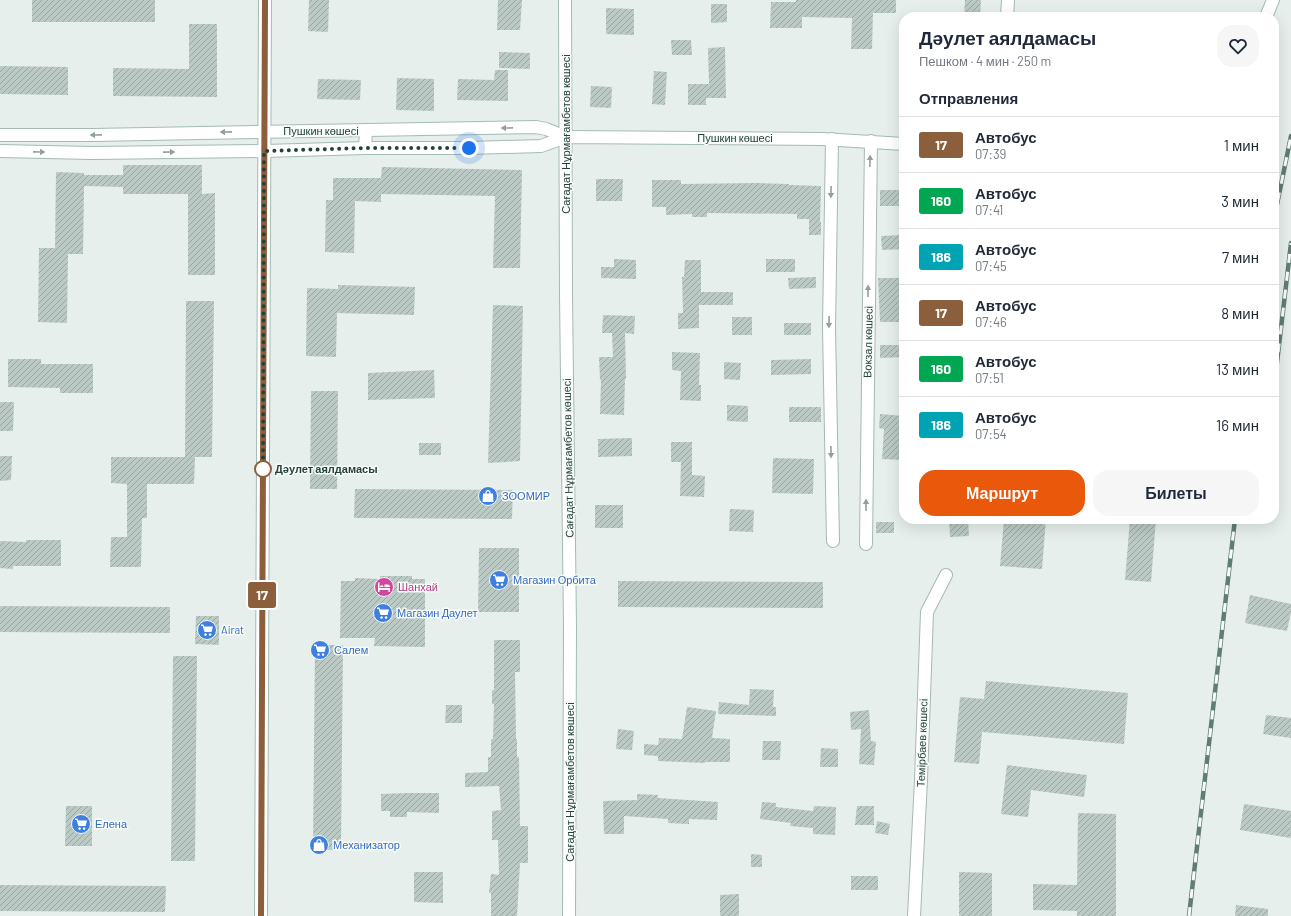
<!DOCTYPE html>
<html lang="ru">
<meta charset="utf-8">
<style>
:root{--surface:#fff;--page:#f6f6f7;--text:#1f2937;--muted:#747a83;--line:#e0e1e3;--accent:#ea580c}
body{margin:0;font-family:Barlow,sans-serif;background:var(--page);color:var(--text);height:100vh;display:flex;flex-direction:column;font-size:15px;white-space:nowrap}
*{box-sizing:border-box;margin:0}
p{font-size:13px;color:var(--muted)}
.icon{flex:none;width:22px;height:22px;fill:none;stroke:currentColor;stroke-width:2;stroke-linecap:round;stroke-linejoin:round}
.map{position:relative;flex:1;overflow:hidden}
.details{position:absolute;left:899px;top:12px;width:380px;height:512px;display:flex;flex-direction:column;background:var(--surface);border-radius:16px;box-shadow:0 4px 16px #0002}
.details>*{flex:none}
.badge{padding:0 8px;border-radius:3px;font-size:14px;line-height:26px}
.you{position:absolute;width:20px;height:20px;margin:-10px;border:3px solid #fff;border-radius:50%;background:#1a73e8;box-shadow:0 0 0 6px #1a73e833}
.map>.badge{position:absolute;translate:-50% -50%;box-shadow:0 0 0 2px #fff}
h2{padding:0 20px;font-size:15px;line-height:36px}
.round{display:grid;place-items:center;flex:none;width:42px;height:42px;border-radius:16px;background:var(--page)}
.overview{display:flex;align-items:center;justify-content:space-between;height:68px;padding:0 20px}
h1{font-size:19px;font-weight:800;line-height:30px}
.primary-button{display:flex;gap:8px;margin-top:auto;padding:8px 20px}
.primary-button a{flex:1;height:46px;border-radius:16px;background:var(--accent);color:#fff;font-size:16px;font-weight:800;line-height:46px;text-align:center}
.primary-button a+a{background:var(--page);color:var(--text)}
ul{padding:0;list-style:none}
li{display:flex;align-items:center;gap:12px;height:56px;padding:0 20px;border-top:1px solid var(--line)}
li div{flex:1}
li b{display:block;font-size:15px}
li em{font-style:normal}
li .badge{min-width:44px;font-weight:700;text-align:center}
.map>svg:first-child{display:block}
.building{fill:url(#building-hatch)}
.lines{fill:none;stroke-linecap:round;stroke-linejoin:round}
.street-casing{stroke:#a8b8b2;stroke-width:14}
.secondary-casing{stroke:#a4bbb3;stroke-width:14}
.street{stroke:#fff;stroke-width:12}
.secondary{stroke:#fff;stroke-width:12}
.rail-casing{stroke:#5f7d75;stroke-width:4.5}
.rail{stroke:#f7fbf9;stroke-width:3;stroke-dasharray:9;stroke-linecap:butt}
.oneway{fill:#92a09c}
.line-casing{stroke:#fff;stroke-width:9}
.line{stroke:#8b5e3c;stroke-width:6}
.walk{stroke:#24423a;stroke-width:4;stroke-dasharray:0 7.2}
.stop-dot{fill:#fff;stroke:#8b5e3c;stroke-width:2}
.labels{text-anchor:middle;stroke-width:3;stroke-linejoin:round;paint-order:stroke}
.street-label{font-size:11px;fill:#24423a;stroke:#f7fbf9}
.stop-label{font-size:11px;font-weight:bold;fill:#24423a;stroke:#f7fbf9;text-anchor:start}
.shop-label{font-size:11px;fill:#366cbe;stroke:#f7fbf9;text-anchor:start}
.hotel-label{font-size:11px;fill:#b23c85;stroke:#f7fbf9;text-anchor:start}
</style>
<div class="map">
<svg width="1291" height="916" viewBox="0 0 1291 916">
<defs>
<pattern id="building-hatch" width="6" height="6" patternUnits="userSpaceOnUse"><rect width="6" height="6" fill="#bbcac4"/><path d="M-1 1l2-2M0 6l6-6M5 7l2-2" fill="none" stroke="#98a6a0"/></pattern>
</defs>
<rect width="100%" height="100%" fill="#e6efeb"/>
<!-- building -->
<g class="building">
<rect x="32" y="0" width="123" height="22"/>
<polygon points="309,0 329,0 328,32 308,31"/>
<polygon points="498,0 522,0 520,30 497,30"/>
<polygon points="796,0 896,0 896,13 873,13 872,49 851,49 852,18 802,17 802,28 770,28 771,2 796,2"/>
<polygon points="965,0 981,0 980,17 964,17"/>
<polygon points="711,4 727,4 727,22 711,23"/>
<polygon points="606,8 634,9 634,35 606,34"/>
<polygon points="189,24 217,24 217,97 113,96 113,68 189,69"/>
<polygon points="671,40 691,40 692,55 672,55"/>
<polygon points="725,47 726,98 706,98 706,105 688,105 688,84 709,84 708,48"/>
<polygon points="499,52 530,53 530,69 499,68"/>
<polygon points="0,66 68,67 68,95 0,94"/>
<polygon points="495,70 508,70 508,101 457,100 458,79 494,80"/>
<polygon points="654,71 667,72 665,105 652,104"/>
<polygon points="397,78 434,79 434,111 396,110"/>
<polygon points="318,79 361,80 360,100 317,99"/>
<polygon points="591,86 612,87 611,108 590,107"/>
<polygon points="123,165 202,165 202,194 215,193 215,275 188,275 188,194 123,194 123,187 84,186 83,254 68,254 67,323 38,322 39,248 55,248 56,172 84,173 84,175 123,175"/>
<polygon points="382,167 522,170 520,268 493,268 495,196 381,194 381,202 355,201 354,253 325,252 326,200 333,200 333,178 381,178"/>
<polygon points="596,179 623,179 622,201 596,201"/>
<polygon points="652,180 681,180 681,184 757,183 789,184 789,185 821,186 820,222 821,222 821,235 809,235 809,219 797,219 797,214 707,213 707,217 692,217 692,214 666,215 666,207 652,207"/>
<rect x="880" y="190" width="24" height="16"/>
<polygon points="904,235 904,249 882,250 881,236"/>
<polygon points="614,259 636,260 636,279 601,278 601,267 614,267"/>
<rect x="766" y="259" width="29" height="13"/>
<polygon points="685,260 701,260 701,292 733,292 733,305 699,305 699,328 678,329 678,313 683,313 682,277 684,277"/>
<polygon points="816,277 816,288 789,289 788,278"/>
<polygon points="878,278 904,278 904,290 899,290 900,322 880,322"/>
<polygon points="338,285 415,287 414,315 337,313 336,357 306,356 307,288 338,289"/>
<polygon points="186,301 214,301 212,457 195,457 194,484 147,484 147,518 142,518 141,567 110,567 111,537 127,537 127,484 111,483 111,457 185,457"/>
<polygon points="493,305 523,306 520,461 488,463"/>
<polygon points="603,315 635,316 634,334 625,333 626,379 625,379 624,415 600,414 601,380 600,380 599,357 613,357 612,333 602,333"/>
<rect x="732" y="317" width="20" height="18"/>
<rect x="784" y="323" width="27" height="12"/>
<polygon points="880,345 904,345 904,357 880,358"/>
<polygon points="672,352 700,353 699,385 701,385 701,401 680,400 681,371 672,370"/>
<polygon points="8,359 41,359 41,364 93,364 93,393 60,393 60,388 8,387"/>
<polygon points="811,359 811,374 771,375 771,360"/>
<polygon points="724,362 741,363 740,380 724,379"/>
<polygon points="434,370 435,398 368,400 368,373"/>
<polygon points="311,391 338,391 337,489 310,489"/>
<polygon points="0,402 14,402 13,431 0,431"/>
<polygon points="727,405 748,406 748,422 727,421"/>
<rect x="789" y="407" width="32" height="15"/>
<polygon points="880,414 904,416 904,460 882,459 884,429 879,428"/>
<polygon points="632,438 632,456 598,457 598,439"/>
<polygon points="671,442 692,442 692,475 705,476 704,497 680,496 681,462 671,462"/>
<rect x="419" y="443" width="22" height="12"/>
<polygon points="0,456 12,456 11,480 0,481"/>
<polygon points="773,458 814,459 813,494 772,493"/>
<polygon points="355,489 513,490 512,519 354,518"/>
<rect x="595" y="505" width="28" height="23"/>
<polygon points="730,509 754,510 753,532 729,531"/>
<polygon points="949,519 968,519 969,536 950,537"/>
<polygon points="1004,519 1046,519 1042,569 1000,566"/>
<polygon points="1130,519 1156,519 1151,582 1125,580"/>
<rect x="876" y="522" width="18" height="11"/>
<polygon points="26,540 61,540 61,566 13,566 13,569 0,568 0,541 26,542"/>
<polygon points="479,548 519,548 519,612 478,612"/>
<polygon points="380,576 412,576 412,579 425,579 425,647 374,646 375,638 340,638 341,581 355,581 355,578 380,579"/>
<polygon points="618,581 823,582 823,608 618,607"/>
<polygon points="1250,595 1291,604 1291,612 1287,631 1245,623"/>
<polygon points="0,606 170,607 170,633 0,632"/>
<polygon points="196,616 219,616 219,645 195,644"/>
<polygon points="494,640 520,640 520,672 515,672 516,739 517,739 517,757 519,757 520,826 528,826 528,863 520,863 517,916 491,916 491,893 489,893 491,874 499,875 498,840 492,840 492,811 501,810 499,786 465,787 465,773 488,772 488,757 491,757 491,739 493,739 494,704 492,704 492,690 494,690"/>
<polygon points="315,645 343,645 341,850 313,850"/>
<polygon points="173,656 197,656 195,861 171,861"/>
<polygon points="986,681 1128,693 1124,744 982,732 979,764 954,762 960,697 984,699"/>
<polygon points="750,689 774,690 773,707 776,707 776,716 718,714 719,702 749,705"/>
<polygon points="446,705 462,705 462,723 445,723"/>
<polygon points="687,707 716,711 712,738 730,739 730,762 705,762 705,763 658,761 658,756 644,755 644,744 658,745 659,738 682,739"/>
<polygon points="869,710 871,741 876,742 874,765 859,764 861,729 851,730 850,712"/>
<polygon points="1266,715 1291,718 1291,738 1263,734"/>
<polygon points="618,729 634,731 632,750 616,749"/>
<polygon points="763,741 781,741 780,760 762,760"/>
<polygon points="821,748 838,749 838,767 820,767"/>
<polygon points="1007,765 1087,775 1084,797 1031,790 1028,817 1001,814"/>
<polygon points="409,793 439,793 439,813 407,812 407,817 390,817 390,811 381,811 381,794"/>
<polygon points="637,794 658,795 658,798 718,802 717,820 689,819 689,824 668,823 668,819 624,816 624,834 604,834 603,801 637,800"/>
<polygon points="762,802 776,803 776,807 813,811 814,806 836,807 835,835 813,834 813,828 790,826 791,823 760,819"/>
<polygon points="1244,804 1291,811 1291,838 1240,830"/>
<polygon points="66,806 92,806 92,846 65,846"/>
<polygon points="857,806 874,806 874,825 855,825"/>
<polygon points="1078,813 1116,814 1116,916 1077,916 1077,911 1033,910 1033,884 1077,885"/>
<polygon points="877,821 890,824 888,835 875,833"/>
<polygon points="751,854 762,855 762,867 751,867"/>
<polygon points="414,872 443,872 443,903 414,902"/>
<polygon points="959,872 992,873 992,916 959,916"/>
<rect x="851" y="876" width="27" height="14"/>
<polygon points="0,885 166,886 165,912 0,911"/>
<polygon points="739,894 739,916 720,916 720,895"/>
<polygon points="1236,905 1268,909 1268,916 1235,916"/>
</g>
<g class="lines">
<!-- street casing -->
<g class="street-casing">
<g id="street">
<polyline points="832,139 829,327 833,541"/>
<polyline points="365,148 366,131"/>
<polyline points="866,544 871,141"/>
<polyline points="914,916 921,780 927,612 946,575"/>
</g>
</g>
<!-- secondary casing -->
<g class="secondary-casing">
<g id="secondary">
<polyline points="565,0 566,295 570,627 569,916"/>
<polyline points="1007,17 1008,0"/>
<polyline points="1266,17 1273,0"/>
<polyline points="0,135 93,135 536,127 546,129 566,137"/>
<polyline points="0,151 92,153 265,151 365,148 469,148 541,146 566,137 822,139 904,144"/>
<polyline points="261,916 265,0"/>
</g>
</g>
<!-- street -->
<use href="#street" class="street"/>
<!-- secondary -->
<use href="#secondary" class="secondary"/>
<!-- rail casing -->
<g class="rail-casing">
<g id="rail">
<polyline points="1274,219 1291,136"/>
<polyline points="1274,388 1291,243"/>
<polyline points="1259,520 1259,519"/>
<polyline points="1189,916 1235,519"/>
</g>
</g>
<!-- rail -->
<use href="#rail" class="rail"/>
</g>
<!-- one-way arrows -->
<defs><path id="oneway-solid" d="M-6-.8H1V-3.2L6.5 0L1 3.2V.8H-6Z"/></defs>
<g class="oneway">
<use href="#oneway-solid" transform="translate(507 128) rotate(179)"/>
<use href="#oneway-solid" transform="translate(226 132) rotate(179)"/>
<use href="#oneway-solid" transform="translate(96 135) rotate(179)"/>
<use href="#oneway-solid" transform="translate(39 152) rotate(1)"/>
<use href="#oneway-solid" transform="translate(169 152) rotate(-1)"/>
<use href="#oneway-solid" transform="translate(870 161) rotate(-89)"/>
<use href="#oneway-solid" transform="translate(831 192) rotate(91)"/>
<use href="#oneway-solid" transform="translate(868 291) rotate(-89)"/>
<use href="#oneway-solid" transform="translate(829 322) rotate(91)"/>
<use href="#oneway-solid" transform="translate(831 452) rotate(89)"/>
<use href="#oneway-solid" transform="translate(866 505) rotate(-90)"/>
</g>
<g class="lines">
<!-- line casing -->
<g class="line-casing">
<polyline id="line" points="261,916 265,0"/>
</g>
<!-- line -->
<use href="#line" class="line"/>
<!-- walk -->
<polyline class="walk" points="263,469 263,474 264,151 365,148 469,148"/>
</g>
<!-- icons -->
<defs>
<g id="shop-disc" transform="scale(1)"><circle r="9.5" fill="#3f7fe0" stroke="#f7fbf9"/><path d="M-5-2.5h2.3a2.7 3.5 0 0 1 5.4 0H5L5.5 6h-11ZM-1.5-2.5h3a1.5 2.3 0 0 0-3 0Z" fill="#fff"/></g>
<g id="supermarket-disc" transform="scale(1)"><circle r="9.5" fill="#3f7fe0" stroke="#f7fbf9"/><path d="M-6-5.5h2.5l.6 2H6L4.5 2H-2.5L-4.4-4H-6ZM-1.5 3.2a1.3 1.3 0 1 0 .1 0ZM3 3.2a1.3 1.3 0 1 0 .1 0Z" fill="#fff"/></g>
<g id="hotel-disc" transform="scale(1)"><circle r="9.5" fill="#d1479c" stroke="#f7fbf9"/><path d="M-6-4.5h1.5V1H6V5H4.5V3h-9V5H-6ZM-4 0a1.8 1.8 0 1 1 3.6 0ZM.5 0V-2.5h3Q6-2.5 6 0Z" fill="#fff"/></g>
</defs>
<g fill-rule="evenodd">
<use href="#shop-disc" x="488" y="496"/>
<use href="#supermarket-disc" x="499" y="580"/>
<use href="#hotel-disc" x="384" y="587"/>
<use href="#supermarket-disc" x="383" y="613"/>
<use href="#supermarket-disc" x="207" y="630"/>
<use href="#supermarket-disc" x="320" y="650"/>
<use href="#supermarket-disc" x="81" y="824"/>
<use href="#shop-disc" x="319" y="845"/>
</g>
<!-- markers -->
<circle class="stop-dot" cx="263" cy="469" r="8"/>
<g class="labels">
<!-- street labels -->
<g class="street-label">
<text x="321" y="135">Пушкин көшесі</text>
<text transform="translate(566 134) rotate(-90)" y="4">Сағадат Нұрмағамбетов көшесі</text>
<text x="735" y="142">Пушкин көшесі</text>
<text transform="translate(868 342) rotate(-89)" y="4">Вокзал көшесі</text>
<text transform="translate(568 458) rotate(-91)" y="4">Сағадат Нұрмағамбетов көшесі</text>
<text transform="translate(922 743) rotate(-88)" y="4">Темірбаев көшесі</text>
<text transform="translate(570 782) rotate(-90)" y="4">Сағадат Нұрмағамбетов көшесі</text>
</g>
<!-- stop labels -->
<g class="stop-label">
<text x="275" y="473">Дәулет аялдамасы</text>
</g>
<!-- shop labels -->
<g class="shop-label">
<text x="502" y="500">ЗООМИР</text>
<text x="513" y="584">Магазин Орбита</text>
<text x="397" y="617">Магазин Даулет</text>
<text x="221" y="634">Airat</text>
<text x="334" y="654">Салем</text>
<text x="95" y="828">Елена</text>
<text x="333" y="849">Механизатор</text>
</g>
<!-- hotel labels -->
<g class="hotel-label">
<text x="398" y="591">Шанхай</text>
</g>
</g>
</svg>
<div class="you" style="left:469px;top:148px"></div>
<b class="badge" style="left:262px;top:595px;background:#8b5e3c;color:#fff">17</b>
<section class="details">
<div class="overview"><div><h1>Дәулет аялдамасы</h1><p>Пешком · 4 мин · 250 m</p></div><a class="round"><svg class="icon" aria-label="heart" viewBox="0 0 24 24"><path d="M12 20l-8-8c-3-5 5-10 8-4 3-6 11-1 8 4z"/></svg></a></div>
<h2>Отправления</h2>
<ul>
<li><span class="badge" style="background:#8b5e3c;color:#fff">17</span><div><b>Автобус</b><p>07:39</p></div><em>1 мин</em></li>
<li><span class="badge" style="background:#00a651;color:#fff">160</span><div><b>Автобус</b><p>07:41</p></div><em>3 мин</em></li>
<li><span class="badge" style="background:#00a3b4;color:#fff">186</span><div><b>Автобус</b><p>07:45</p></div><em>7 мин</em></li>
<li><span class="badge" style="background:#8b5e3c;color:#fff">17</span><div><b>Автобус</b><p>07:46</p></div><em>8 мин</em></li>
<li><span class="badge" style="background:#00a651;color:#fff">160</span><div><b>Автобус</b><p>07:51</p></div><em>13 мин</em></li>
<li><span class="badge" style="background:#00a3b4;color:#fff">186</span><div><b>Автобус</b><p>07:54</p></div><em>16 мин</em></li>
</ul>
<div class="primary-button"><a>Маршрут</a><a>Билеты</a></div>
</section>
</div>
